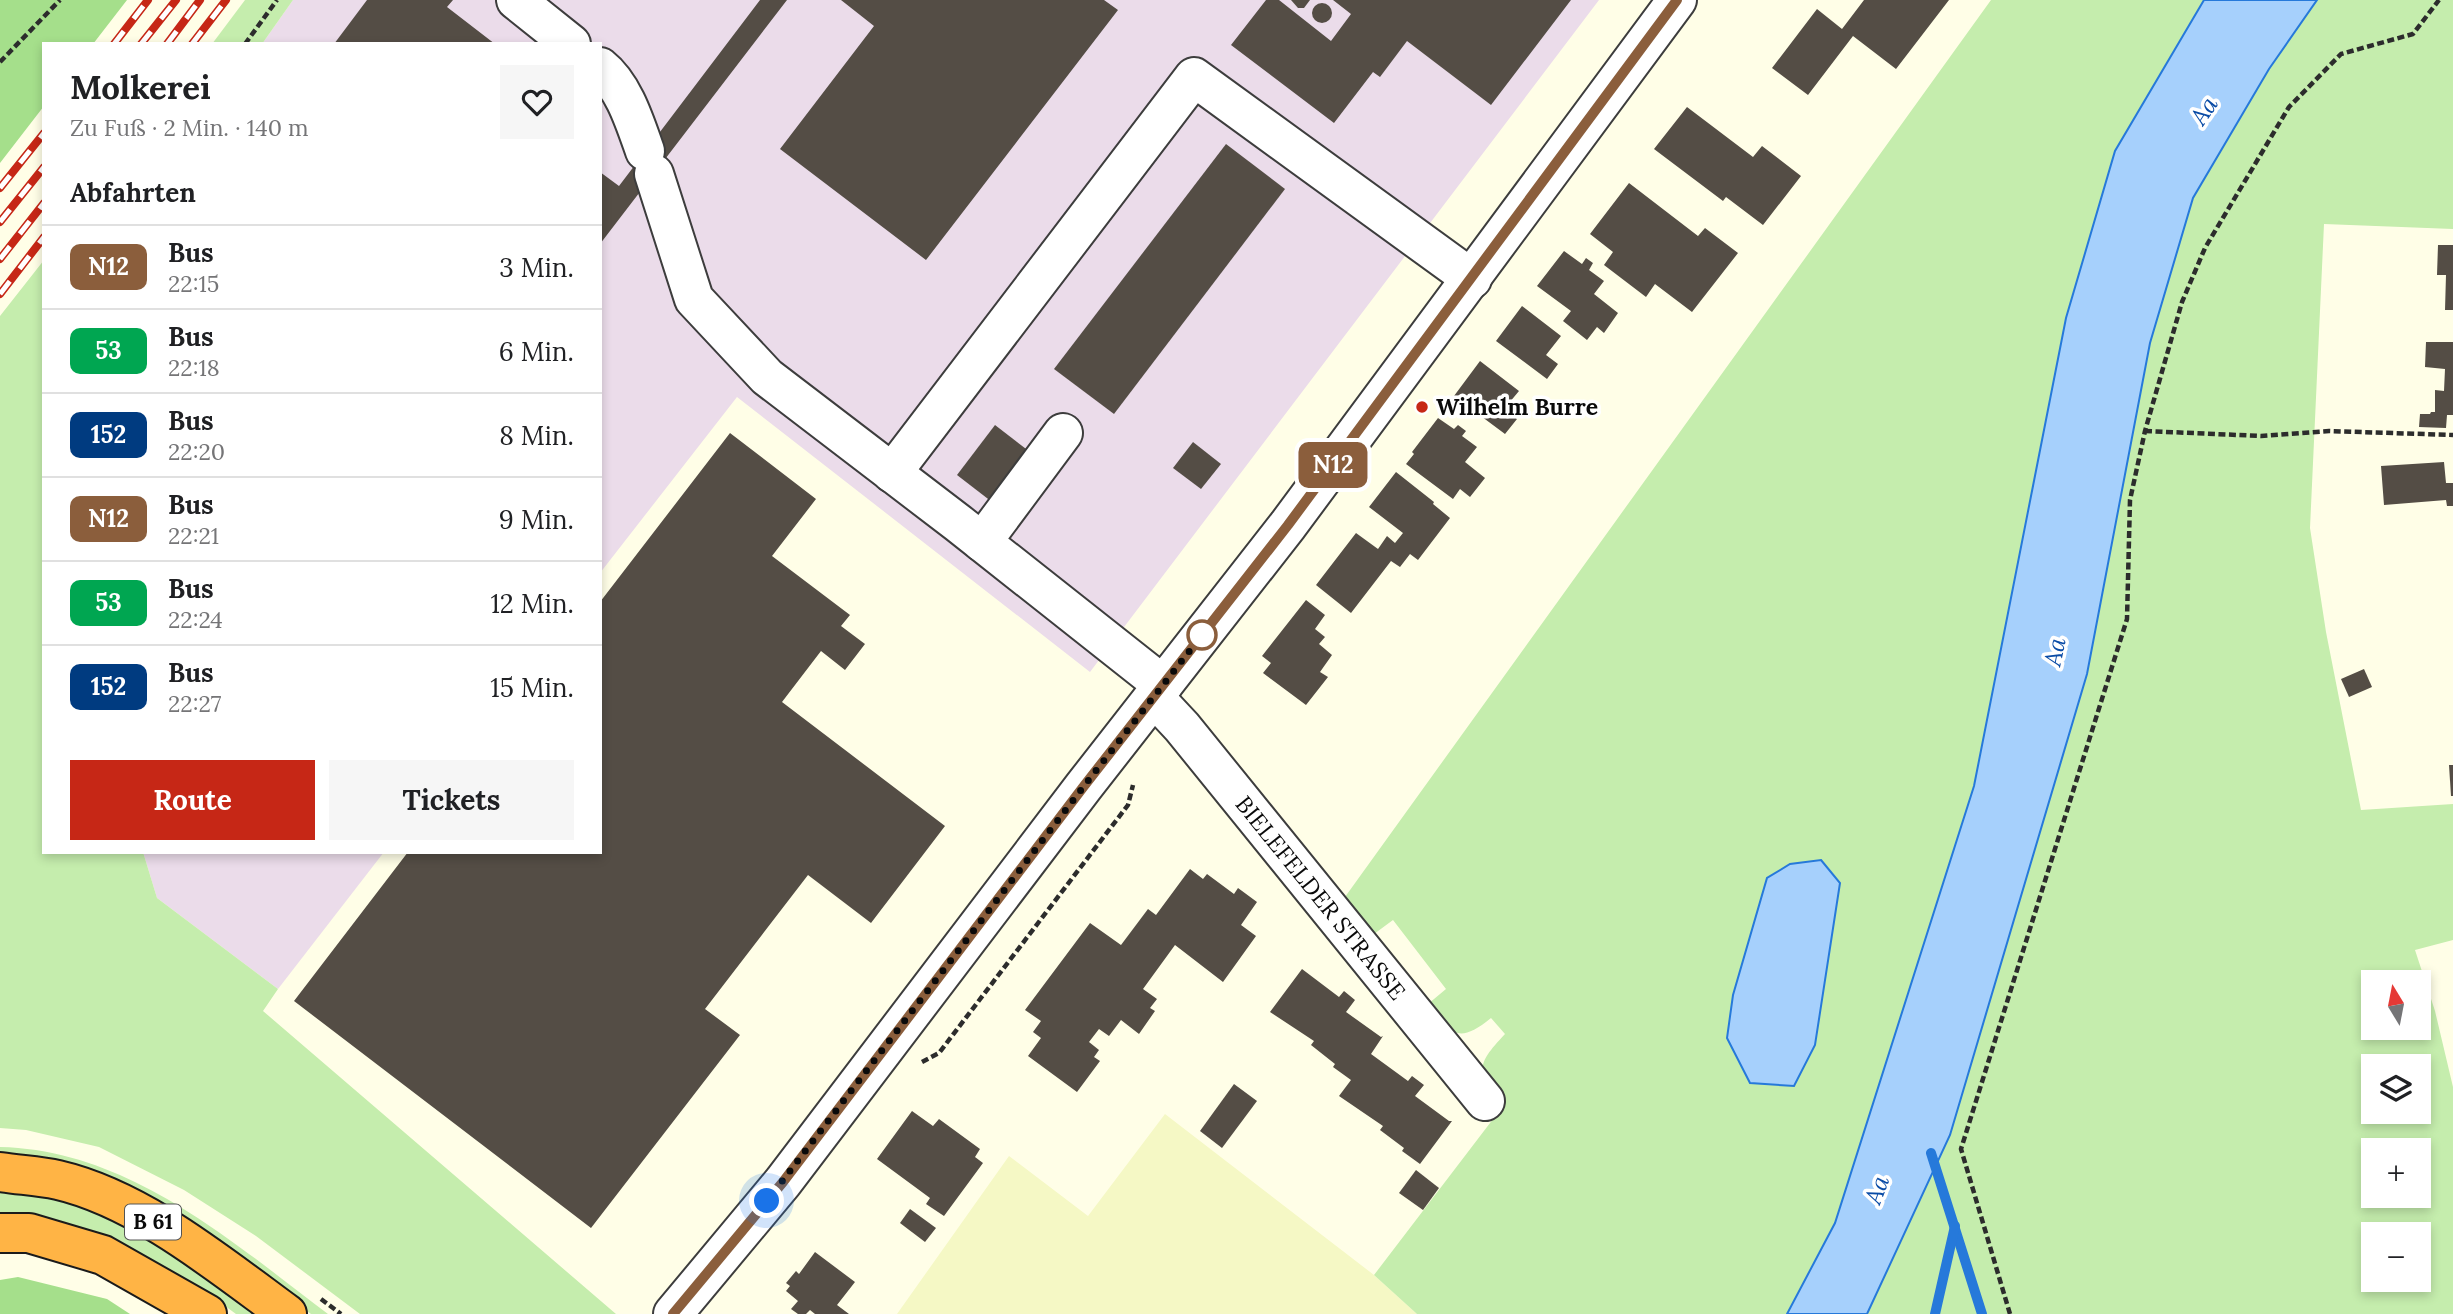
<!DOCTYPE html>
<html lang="de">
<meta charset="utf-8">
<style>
:root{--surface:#fff;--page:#f6f6f6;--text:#202124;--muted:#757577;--line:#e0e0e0;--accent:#c62716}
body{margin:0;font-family:Lora,serif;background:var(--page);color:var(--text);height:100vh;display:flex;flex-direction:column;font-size:26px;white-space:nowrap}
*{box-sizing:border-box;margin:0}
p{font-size:23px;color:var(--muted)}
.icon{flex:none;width:38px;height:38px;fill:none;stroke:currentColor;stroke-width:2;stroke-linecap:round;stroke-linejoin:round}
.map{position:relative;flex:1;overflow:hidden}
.details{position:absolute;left:42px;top:42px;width:560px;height:812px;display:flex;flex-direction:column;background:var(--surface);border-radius:0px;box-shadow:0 4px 10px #0003}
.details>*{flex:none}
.badge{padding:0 14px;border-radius:10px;font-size:24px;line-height:46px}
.needle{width:46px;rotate:350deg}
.controls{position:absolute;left:2361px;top:970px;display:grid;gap:14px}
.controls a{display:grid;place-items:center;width:70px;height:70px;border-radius:0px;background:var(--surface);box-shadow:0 4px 10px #0003;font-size:35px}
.you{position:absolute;width:35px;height:35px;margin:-18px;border:5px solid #fff;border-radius:50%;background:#1a73e8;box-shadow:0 0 0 10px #1a73e833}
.map>.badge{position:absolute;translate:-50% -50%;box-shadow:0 0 0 4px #fff}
h2{padding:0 28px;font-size:26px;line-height:63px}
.round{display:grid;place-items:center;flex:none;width:74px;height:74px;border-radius:0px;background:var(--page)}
.head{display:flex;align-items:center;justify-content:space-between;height:119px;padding:0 28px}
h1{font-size:33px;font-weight:700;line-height:52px}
.action{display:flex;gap:14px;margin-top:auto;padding:14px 28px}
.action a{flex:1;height:80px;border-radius:0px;background:var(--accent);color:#fff;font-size:28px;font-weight:700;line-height:80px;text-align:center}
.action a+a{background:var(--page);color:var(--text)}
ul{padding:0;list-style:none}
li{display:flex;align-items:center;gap:21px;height:84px;padding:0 28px;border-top:2px solid var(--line)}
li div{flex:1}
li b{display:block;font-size:26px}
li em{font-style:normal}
li .badge{min-width:77px;font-weight:700;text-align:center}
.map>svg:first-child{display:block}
.industrial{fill:#ebdcea}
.farmland{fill:#f5f8c5}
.green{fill:#c5edad;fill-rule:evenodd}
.forest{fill:#a5df8b}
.water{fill:#a6d0fc;stroke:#2679da;stroke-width:2}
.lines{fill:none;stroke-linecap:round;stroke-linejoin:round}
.stream{stroke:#2679da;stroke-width:10}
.building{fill:#544d45}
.minor-casing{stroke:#3d3d3d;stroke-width:42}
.highway-casing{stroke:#1b1b1b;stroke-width:42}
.path{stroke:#2c2c2c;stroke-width:4.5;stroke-dasharray:7 3.5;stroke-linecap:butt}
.minor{stroke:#fff;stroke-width:38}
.highway{stroke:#ffb445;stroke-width:38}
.rail-casing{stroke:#c62716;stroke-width:8}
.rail{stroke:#fff;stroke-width:5;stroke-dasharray:16;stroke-linecap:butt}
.line-casing{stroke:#fff;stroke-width:16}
.line{stroke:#8b5e3c;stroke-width:10}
.walk{stroke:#0a0a0a;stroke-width:7;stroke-dasharray:0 12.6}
.poi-dot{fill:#c62716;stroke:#fff;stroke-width:2.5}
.stop-dot{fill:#fff;stroke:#8b5e3c;stroke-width:3.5}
.labels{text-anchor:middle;stroke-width:7;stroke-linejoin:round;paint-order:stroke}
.shield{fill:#fff;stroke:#545454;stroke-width:2}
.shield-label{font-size:21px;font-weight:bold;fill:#0a0a0a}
.poi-label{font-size:23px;font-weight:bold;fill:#0a0a0a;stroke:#fff;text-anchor:start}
.street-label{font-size:23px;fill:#0a0a0a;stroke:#fff}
.water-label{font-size:24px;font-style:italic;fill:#094ba6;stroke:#fff}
</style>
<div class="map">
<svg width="2453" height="1314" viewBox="0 0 2453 1314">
<rect width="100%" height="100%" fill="#fffee7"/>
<!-- industrial -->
<g class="industrial">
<polygon points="293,0 1599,0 1090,672 737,397 600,573 600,44 262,44"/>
<polygon points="143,852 384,852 278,989 157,898"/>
</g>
<!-- farmland -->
<polygon class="farmland" points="1165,1114 1374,1275 1417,1314 897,1314 1009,1156 1088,1216"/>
<!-- green -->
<g class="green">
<polygon points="245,0 293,0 262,44 212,44"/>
<path d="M1991 0H2204L2115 151 2066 318 1974 786 1835 1223 1787 1314H1417L1374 1275 1503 1106C1478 1071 1473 1068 1505 1034L1491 1018C1458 1045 1450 1034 1428 1004L1446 989 1393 920 1374 934 1345 897Z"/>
<path d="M2317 0H2453V229L2324 224 2310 528 2326 632 2361 810 2453 804V940L2415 950 2435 1011 2453 1087V1314H1867L1950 1135 2087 674 2150 343 2193 198 2269 69ZM2373 982H2418V1027H2373ZM2373 1066H2418V1111H2373ZM2373 1150H2418V1195H2373ZM2373 1234H2418V1279H2373Z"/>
<polygon points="44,260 44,852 143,852 157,898 278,989 263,1011 616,1314 360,1314 256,1236 184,1190 99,1147 26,1130 0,1128 0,316"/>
<path d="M0 1147C129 1150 231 1241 328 1314H311L219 1245 0 1156Z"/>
<polygon points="0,1189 74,1202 135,1226 260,1314 236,1314 202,1289 123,1246 0,1217"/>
</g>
<!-- forest -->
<g class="forest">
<polygon points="0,0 127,0 93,44 44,44 44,106 0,163"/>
<polygon points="18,1277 107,1299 130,1314 0,1314 0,1280"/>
</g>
<!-- water -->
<g class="water">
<polygon points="2204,0 2317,0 2269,69 2193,198 2150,343 2087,674 1950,1135 1867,1314 1787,1314 1835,1223 1974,786 2066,318 2115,151"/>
<polygon points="1821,860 1840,883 1815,1045 1794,1086 1750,1083 1727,1038 1733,995 1767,878 1790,864"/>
</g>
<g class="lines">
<!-- stream -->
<g class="stream">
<polyline points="1931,1153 1982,1314"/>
<polyline points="1935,1314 1955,1226"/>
</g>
</g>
<!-- building -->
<g class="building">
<polygon points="367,0 453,0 447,7 495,44 334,44"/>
<polygon points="760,0 787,0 600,244 600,172 619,186"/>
<polygon points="841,0 1104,0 1118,10 926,260 780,149 874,26"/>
<polygon points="1266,0 1279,0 1331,41 1351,14 1333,0 1571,0 1491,105 1407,41 1380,77 1373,72 1334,123 1231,45"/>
<polygon points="1291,0 1310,0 1304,8 1298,8"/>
<polygon points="1864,0 1949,0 1896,69 1853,36 1808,95 1772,68 1817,9 1842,29"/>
<circle cx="1322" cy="13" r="10"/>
<polygon points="1687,107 1753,157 1762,146 1801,176 1763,225 1726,197 1723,201 1654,149"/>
<polygon points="1226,144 1285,189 1114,414 1054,369"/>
<polygon points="1629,183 1698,236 1705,228 1738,253 1692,312 1655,284 1646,297 1604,265 1613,252 1590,234"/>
<polygon points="2438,245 2453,245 2453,310 2445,310 2446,275 2437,275"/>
<polygon points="1564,251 1582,264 1586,258 1593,263 1589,270 1604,281 1594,294 1618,313 1604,333 1597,327 1587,340 1563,321 1571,311 1537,286"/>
<polygon points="1522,306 1561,336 1546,355 1558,364 1547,379 1496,341"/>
<polygon points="2426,342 2453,342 2453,415 2447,415 2446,428 2419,427 2420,414 2430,414 2431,412 2435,412 2435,390 2444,391 2445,369 2425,367"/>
<polygon points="1480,361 1519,391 1504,409 1517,419 1505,434 1454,396"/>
<polygon points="1438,418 1454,429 1458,425 1466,431 1462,436 1477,447 1465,462 1485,478 1470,497 1460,489 1453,499 1406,464 1414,454 1412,452"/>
<polygon points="995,425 1030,452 992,502 957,475"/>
<polygon points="730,433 816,499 772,556 850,615 841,626 865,644 845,670 821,651 782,702 945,826 871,923 808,875 705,1009 740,1035 591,1228 294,1001 408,852 600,852 600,602"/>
<polygon points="1193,442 1221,464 1201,489 1173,468"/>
<polygon points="2444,462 2446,483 2453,483 2453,506 2447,506 2446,500 2384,505 2381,466"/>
<polygon points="1396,472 1434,502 1433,504 1450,518 1418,560 1410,554 1400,567 1391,561 1351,613 1316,585 1356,533 1378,549 1387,536 1395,543 1403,533 1369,507"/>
<polygon points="1306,600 1325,615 1315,629 1325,637 1319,644 1332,655 1320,672 1328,677 1306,705 1263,673 1271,663 1262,656"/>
<polygon points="2364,669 2372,687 2349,697 2341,679"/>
<polygon points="2449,765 2453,765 2453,796 2451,796"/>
<polygon points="1190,869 1203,879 1207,874 1234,894 1238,888 1257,902 1241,925 1256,936 1223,982 1175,945 1143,989 1157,999 1150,1008 1155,1011 1139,1034 1121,1020 1109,1036 1099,1029 1089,1042 1099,1050 1094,1057 1100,1061 1077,1092 1028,1056 1041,1038 1033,1032 1041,1021 1025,1010 1090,923 1121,945 1148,909 1156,915"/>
<polygon points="1302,969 1339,997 1344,991 1355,1000 1346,1012 1381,1037 1383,1036 1371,1054 1408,1081 1412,1076 1424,1085 1415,1096 1449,1121 1452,1121 1420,1164 1402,1151 1404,1148 1380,1130 1383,1126 1339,1096 1351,1080 1333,1067 1335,1064 1311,1045 1314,1041 1270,1012"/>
<polygon points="1234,1084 1257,1101 1222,1148 1200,1131"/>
<polygon points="912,1111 933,1126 939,1119 980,1149 975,1157 983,1163 944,1216 926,1204 930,1198 877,1159"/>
<polygon points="1416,1170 1439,1188 1423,1210 1399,1193"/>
<polygon points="910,1209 936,1228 925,1242 900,1223"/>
<polygon points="815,1252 855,1282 837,1305 849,1314 815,1314 810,1310 806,1314 798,1314 791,1309 798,1301 786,1291 790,1286 786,1283 796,1271 799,1274"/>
</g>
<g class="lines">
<!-- minor casing -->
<g class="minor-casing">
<g id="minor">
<polyline points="516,0 571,44"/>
<path d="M600 67C624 86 635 123 645 151"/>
<polyline points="654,174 694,299 767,377 958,523 1163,685"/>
<polyline points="892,473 1194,77 1472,279"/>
<polyline points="982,542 1063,433"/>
<path id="s1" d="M1154 697 1182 727 1485 1101"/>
<polyline points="673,1314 783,1182 1084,786 1288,525 1677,0"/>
</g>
</g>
<!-- highway casing -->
<g class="highway-casing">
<g id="highway">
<path d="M0 1172C19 1175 39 1176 58 1180 140 1199 220 1265 287 1314"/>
<polyline points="0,1233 29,1233 103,1255 207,1314"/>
</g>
</g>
<!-- path -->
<g class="path">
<polyline points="245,44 277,0"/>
<polyline points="0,62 60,0"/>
<polyline points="2145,431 2261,436 2329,431 2453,435"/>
<polyline points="922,1062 939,1053 1128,805 1133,785"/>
<polyline points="321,1299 341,1314"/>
<polyline points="2010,1314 1961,1149 2127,619 2130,500 2145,431 2182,302 2205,248 2289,107 2341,54 2413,34 2439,0"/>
</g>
<!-- minor -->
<use href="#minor" class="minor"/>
<!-- highway -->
<use href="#highway" class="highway"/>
<!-- rail casing -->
<g class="rail-casing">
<g id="rail">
<polyline points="114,44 148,0"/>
<polyline points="141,44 176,0"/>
<polyline points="167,44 200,0"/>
<polyline points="192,44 226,0"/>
<polyline points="0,188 44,133"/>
<polyline points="0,222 44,167"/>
<polyline points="0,259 44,203"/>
<polyline points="0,294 44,237"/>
</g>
</g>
<!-- rail -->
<use href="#rail" class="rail"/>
</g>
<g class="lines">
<!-- line casing -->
<g class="line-casing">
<polyline id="line" points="673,1314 783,1182 1084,786 1288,525 1677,0"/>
</g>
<!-- line -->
<use href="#line" class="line"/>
<!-- walk -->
<polyline class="walk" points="767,1201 1084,786 1202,635"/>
</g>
<!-- markers -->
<circle class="poi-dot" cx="1422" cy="407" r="7"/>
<circle class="stop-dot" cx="1202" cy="635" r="14"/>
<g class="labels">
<!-- shield labels -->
<rect class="shield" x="125" y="1204.5" width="56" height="35" rx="5"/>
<g class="shield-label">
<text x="153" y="1229">B 61</text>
</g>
<!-- poi labels -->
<g class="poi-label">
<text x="1436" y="415">Wilhelm Burre</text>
</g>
<!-- street labels -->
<g class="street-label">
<text dy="8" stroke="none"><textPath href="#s1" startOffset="261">BIELEFELDER STRASSE</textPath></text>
</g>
<!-- water labels -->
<g class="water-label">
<text transform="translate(2204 111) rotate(-56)" y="8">Aa</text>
<text transform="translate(2055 652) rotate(-78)" y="8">Aa</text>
<text transform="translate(1877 1190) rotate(-69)" y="8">Aa</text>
</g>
</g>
</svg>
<div class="controls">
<a><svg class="needle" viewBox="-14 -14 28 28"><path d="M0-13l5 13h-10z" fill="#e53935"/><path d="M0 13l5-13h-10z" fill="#757577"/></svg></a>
<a><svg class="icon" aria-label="layers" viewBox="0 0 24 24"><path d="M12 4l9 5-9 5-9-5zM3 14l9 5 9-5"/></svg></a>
<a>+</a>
<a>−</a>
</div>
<div class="you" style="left:767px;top:1201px"></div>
<b class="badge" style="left:1333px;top:465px;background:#8b5e3c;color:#fff">N12</b>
<section class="details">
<div class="head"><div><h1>Molkerei</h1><p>Zu Fuß · 2 Min. · 140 m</p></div><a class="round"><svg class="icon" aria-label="heart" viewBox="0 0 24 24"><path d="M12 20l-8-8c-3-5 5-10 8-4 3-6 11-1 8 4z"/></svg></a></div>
<h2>Abfahrten</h2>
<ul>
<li><span class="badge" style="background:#8b5e3c;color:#fff">N12</span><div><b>Bus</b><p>22:15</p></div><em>3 Min.</em></li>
<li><span class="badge" style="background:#00a651;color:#fff">53</span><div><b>Bus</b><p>22:18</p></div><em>6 Min.</em></li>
<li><span class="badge" style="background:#003b80;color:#fff">152</span><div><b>Bus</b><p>22:20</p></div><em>8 Min.</em></li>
<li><span class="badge" style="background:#8b5e3c;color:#fff">N12</span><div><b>Bus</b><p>22:21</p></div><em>9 Min.</em></li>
<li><span class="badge" style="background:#00a651;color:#fff">53</span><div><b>Bus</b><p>22:24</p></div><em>12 Min.</em></li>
<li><span class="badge" style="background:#003b80;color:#fff">152</span><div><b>Bus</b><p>22:27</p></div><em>15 Min.</em></li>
</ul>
<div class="action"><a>Route</a><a>Tickets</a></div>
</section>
</div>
